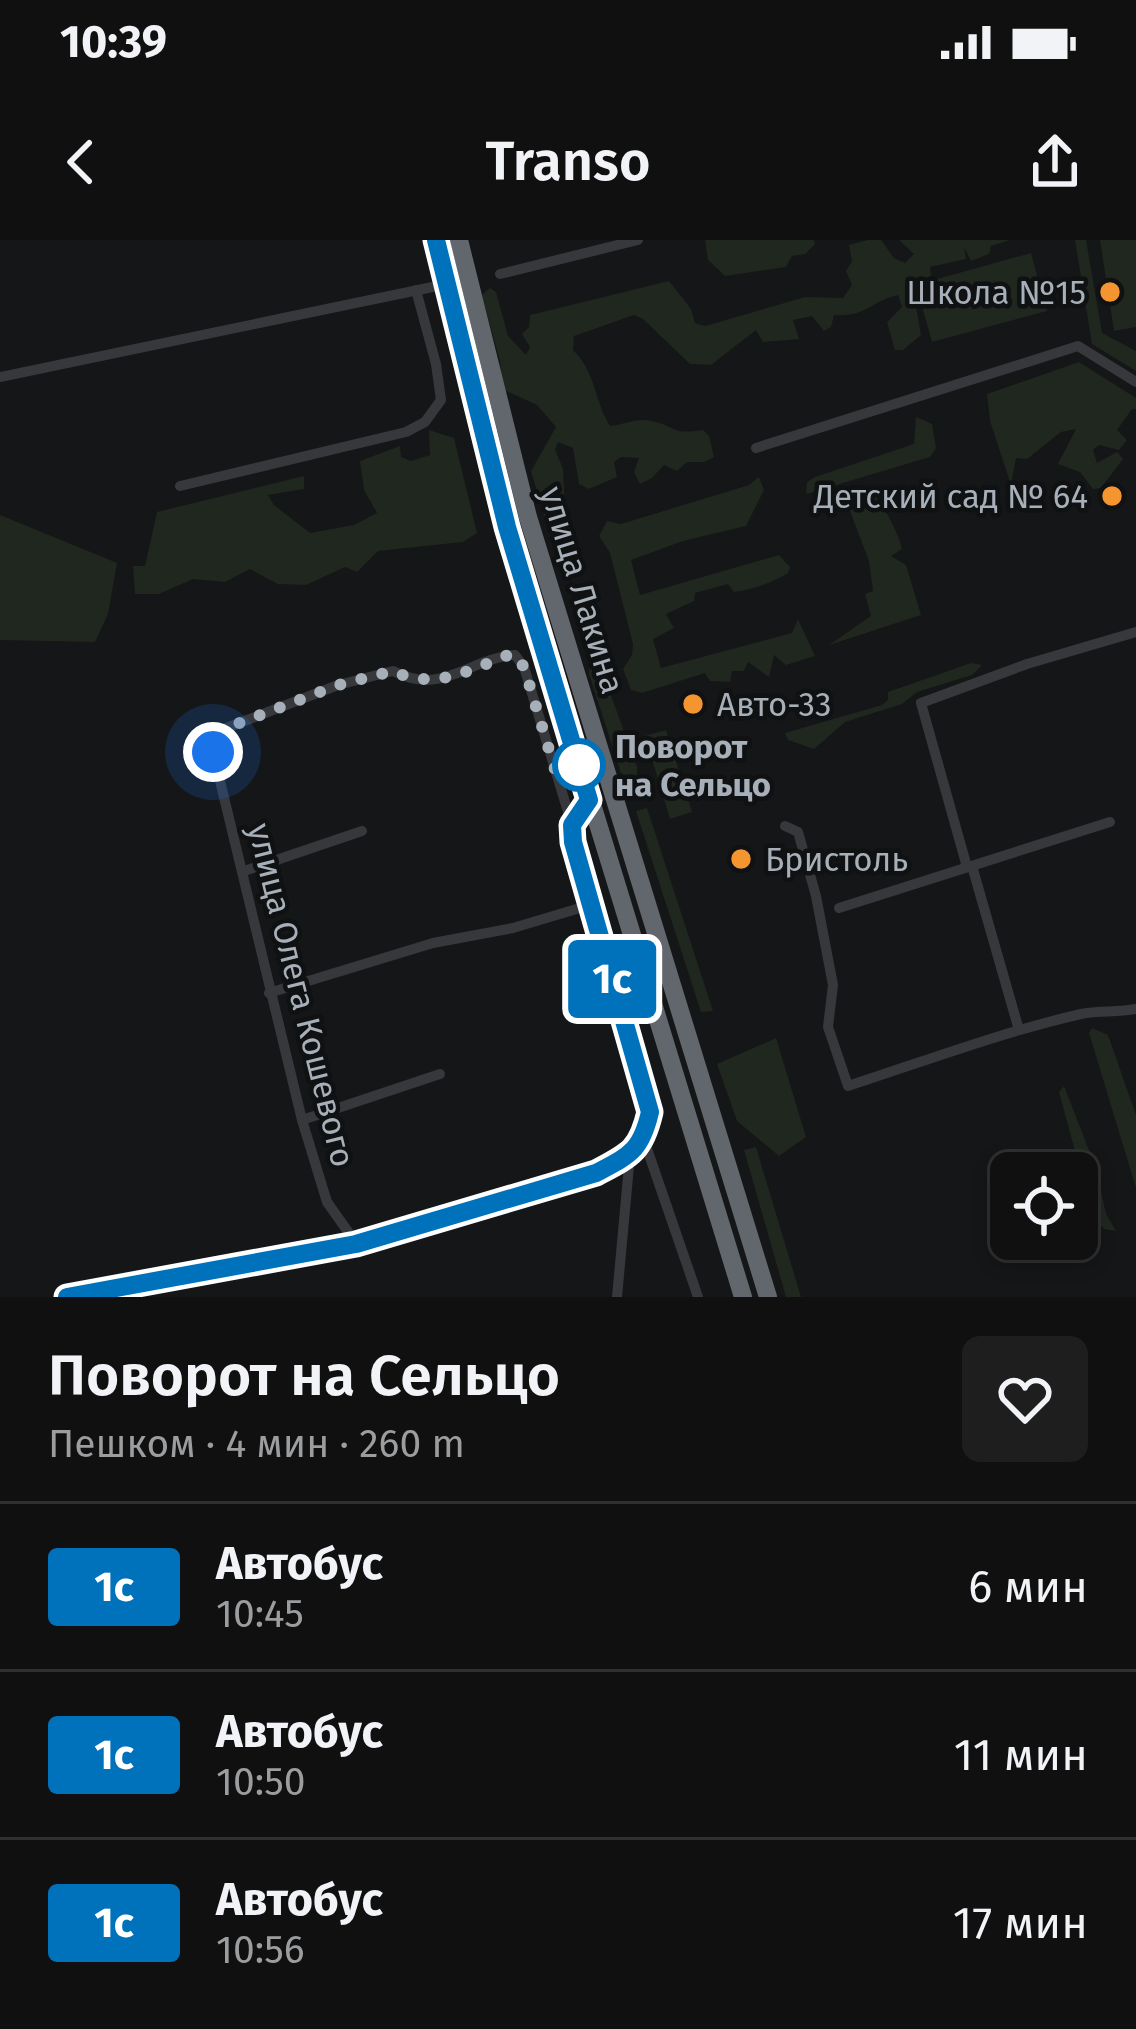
<!DOCTYPE html>
<html lang="ru">
<meta charset="utf-8">
<style>
:root{--surface:#101011;--page:#1e1e1f;--text:#f1f3f6;--muted:#9c9d9f;--line:#303031}
body{margin:0;font-family:"Fira Sans",sans-serif;background:var(--page);color:var(--text);height:100vh;display:flex;flex-direction:column;font-size:45px;white-space:nowrap}
*{box-sizing:border-box;margin:0}
p{font-size:39px;color:var(--muted)}
.icon{flex:none;width:66px;height:66px;fill:none;stroke:currentColor;stroke-width:2;stroke-linecap:round;stroke-linejoin:round}
.map{position:relative;height:1057px;overflow:hidden}
.side{display:flex;flex-direction:column;background:var(--surface);flex:1}
.side>*{flex:none}
.badge{padding:0 24px;border-radius:9px;font-size:42px;line-height:78px}
.fabs{position:absolute;left:990px;top:912px;display:grid;gap:24px}
.fabs a{display:grid;place-items:center;width:108px;height:108px;border-radius:18px;background:var(--surface);box-shadow:0 6px 18px #0003,0 0 0 3px var(--line);font-size:60px}
.you{position:absolute;width:60px;height:60px;margin:-30px;border:9px solid #fff;border-radius:50%;background:#1a73e8;box-shadow:0 0 0 18px #1a73e833}
.map>.badge{position:absolute;translate:-50% -50%;box-shadow:0 0 0 6px #fff}
.round{display:grid;place-items:center;flex:none;width:126px;height:126px;border-radius:18px;background:var(--page)}
.headline{display:flex;align-items:center;justify-content:space-between;height:204px;padding:0 48px}
h1{font-size:57px;font-weight:600;line-height:90px}
ul{padding:0;list-style:none}
li{display:flex;align-items:center;gap:36px;height:168px;padding:0 48px;border-top:3px solid var(--line)}
li div{flex:1}
li b{display:block;font-size:45px}
li em{font-style:normal}
li .badge{min-width:132px;font-weight:700;text-align:center}
.status{display:flex;justify-content:space-between;align-items:center;height:84px;padding:0 60px;background:var(--surface);direction:ltr}
.status svg{height:33px;fill:currentColor}
header{display:flex;justify-content:space-between;align-items:center;height:156px;padding:0 48px;background:var(--surface);font-size:54px;font-weight:600}
.map>svg:first-child{display:block}
.green{fill:#1f271f}
.lines{fill:none;stroke-linecap:round;stroke-linejoin:round}
.street{stroke:#36383c;stroke-width:10}
.highway{stroke:#62676d;stroke-width:18}
.line-casing{stroke:#fff;stroke-width:27}
.line{stroke:#0072bc;stroke-width:18}
.walk{stroke:#a7afb8;stroke-width:12;stroke-dasharray:0 21.6}
.poi-dot{fill:#f59530;stroke:#101112;stroke-width:4.5}
.stop-dot{fill:#fff;stroke:#0072bc;stroke-width:6}
.labels{text-anchor:middle;stroke-width:9;stroke-linejoin:round;paint-order:stroke}
.poi-label{font-size:33px;fill:#a7afb8;stroke:#101112;text-anchor:end}
.street-label{font-size:33px;fill:#a7afb8;stroke:#101112}
.stop-label{font-size:33px;font-weight:bold;fill:#a7afb8;stroke:#101112;text-anchor:start}
</style>
<div class="status"><b>10:39</b><svg viewBox="0 0 49 12"><path d="M0 12V9h3v3zM5 12V6h3v6zM10 12V3h3v9zM15 12V0h3v12zM26 1h20v11H26zM47 4h2v5h-2z"/></svg></div>
<header><svg class="icon" aria-label="back" viewBox="0 0 24 24"><path d="M15 5l-7 7 7 7"/></svg>Transo<svg class="icon" aria-label="share" viewBox="0 0 24 24"><path d="M12 15V3M7 8l5-5 5 5M5 13v7h14v-7"/></svg></header>
<div class="map">
<svg width="1136" height="1057" viewBox="0 0 1136 1057">
<rect width="100%" height="100%" fill="#151617"/>
<!-- green -->
<g class="green">
<polygon points="705,0 814,0 815,4 805,14 792,16 786,27 725,36 708,20"/>
<path d="M868 0H881L894 18 905 23 914 14 899 0H1010L991 6 989 14 971 21 964 7 966 19 930 27 931 36 912 43 921 95 903 110H895L887 82 902 67 898 55C869 62 867 77 834 75L831 87 824 91 812 76 793 80 799 99 763 102 756 90 711 125 690 124 643 79 634 75 574 96 573 110C596 132 594 160 610 186 623 185 637 177 652 181 678 187 670 195 703 190L709 196 714 217 704 222H687L677 231 664 225 652 238 640 244 634 232 639 218 621 217 614 222 617 237 589 249 579 244 573 208 558 202 555 209 563 229 567 307 552 303 531 231 556 187 537 165 502 149 500 121 482 55 490 48 496 52 508 96 526 115 530 107 522 94 529 87 530 75 669 41 691 69 695 83 705 86 805 57 843 58 852 45 846 31 852 21 849 5Z"/>
<polygon points="1075,0 1086,0 1102,93 1136,111 1136,131 1092,104"/>
<polygon points="1100,0 1136,0 1136,87 1114,91"/>
<polygon points="1031,13 1047,71 932,102 916,45"/>
<polygon points="1079,122 1136,158 1136,169 1132,169 1117,190 1127,200 1119,210 1099,205 1093,210 1097,223 1117,212 1123,219 1101,248 1093,249 1080,232 1058,224 1076,189 1061,192 1027,219 1016,218 1011,245 990,181 987,154"/>
<polygon points="916,177 932,184 936,208 930,217 806,254 807,242 815,237 914,204"/>
<polygon points="429,190 454,198 477,293 463,302 378,311 357,332 345,327 306,345 278,344 250,329 225,342 193,339 159,354 135,354 133,326 145,326 157,272 304,236 304,249 268,255 274,265 310,293 354,285 377,273 364,250 360,221 400,206 401,217 411,221 430,215"/>
<path d="M759 237 764 250 746 286 683 301 631 320 640 355 779 315 790 327 788 333C772 343 753 349 734 352L728 344 695 353 694 361 666 374 674 388 653 399 661 428 792 393 798 379 815 416 786 425 774 415 769 437 748 422 744 431H732L730 442 710 441 705 433 642 453 631 450 623 429 632 415 633 404 610 313 599 296 607 281 621 284 749 245Z"/>
<path d="M870 250C884 266 896 287 902 309L891 316 906 325 921 375 829 405 871 376 865 354 873 351 869 321 845 258 854 252Z"/>
<polygon points="0,275 117,323 108,374 95,402 0,400"/>
<polygon points="971,423 982,425 972,435 917,452 902,464 845,482 814,509 788,500 785,493 882,465 888,460 888,452"/>
<polygon points="590,424 605,439 637,527 637,539 631,545 621,533 589,434"/>
<polygon points="666,490 692,572 670,579 645,496"/>
<polygon points="647,568 713,771 701,772 636,571"/>
<polygon points="1092,788 1108,795 1136,875 1136,948 1089,793"/>
<polygon points="776,798 806,897 779,916 737,881 717,824"/>
<polygon points="1064,846 1096,928 1106,974 1116,991 1104,989 1093,977 1059,852"/>
<polygon points="756,907 801,1057 786,1057 744,910"/>
</g>
<g class="lines">
<!-- street -->
<g class="street">
<polyline points="500,34 638,0"/>
<polyline points="0,137 447,44"/>
<polyline points="756,208 1078,106 1136,142"/>
<polyline points="180,246 406,192 425,182 441,160 436,124 416,50"/>
<path d="M785 586 798 592 816 656 833 745 828 787 848 846C925 821 1002 792 1081 774 1099 770 1117 773 1136 769"/>
<polyline points="972,626 1019,790"/>
<polyline points="967,627 921,463 1027,424 1136,392"/>
<polyline points="244,631 362,591"/>
<polyline points="839,668 1110,582"/>
<polyline points="269,753 433,703 513,688 590,665"/>
<polyline points="302,880 440,834"/>
<polyline points="644,900 698,1057"/>
<path d="M356 1003 327 962 302 880 213 512 221 490 338 445 393 431C443 457 469 418 515 415L524 427 572 585"/>
<path d="M68 1057 356 1003 596 933C630 915 641 911 650 872L573 602 572 585 589 560"/>
<polyline points="617,1057 630,915"/>
</g>
<!-- highway -->
<g class="highway">
<polyline points="436,0 507,287 743,1057"/>
<polyline points="459,0 528,277 768,1057"/>
</g>
</g>
<g class="lines">
<!-- line casing -->
<g class="line-casing">
<path id="line" d="M67 1057 356 1004 596 933C630 915 641 911 650 872L573 602 572 585 589 560 507 287 436 0"/>
</g>
<!-- line -->
<use href="#line" class="line"/>
<!-- walk -->
<path class="walk" d="M213 512 221 490 338 445 393 431C433 451 470 430 508 415H515L524 427 557 536 579 525"/>
</g>
<!-- markers -->
<g class="poi-dot">
<circle cx="1110" cy="52" r="12"/>
<circle cx="1112" cy="256" r="12"/>
<circle cx="693" cy="464" r="12"/>
<circle cx="741" cy="619" r="12"/>
</g>
<circle class="stop-dot" cx="579" cy="525" r="24"/>
<g class="labels">
<!-- poi labels -->
<g class="poi-label">
<text x="1086" y="64">Школа №15</text>
<text x="1088" y="268">Детский сад № 64</text>
<text x="717" y="476" text-anchor="start">Авто-33</text>
<text x="765" y="631" text-anchor="start">Бристоль</text>
</g>
<!-- street labels -->
<g class="street-label">
<text transform="translate(583 350) rotate(73)" y="12">улица Лакина</text>
<text transform="translate(302 755) rotate(76)" y="12">улица Олега Кошевого</text>
</g>
<!-- stop labels -->
<g class="stop-label">
<text x="615" y="518">Поворот<tspan x="615" dy="38">на Сельцо</tspan></text>
</g>
</g>
</svg>
<div class="fabs">
<a><svg class="icon" aria-label="locate" viewBox="0 0 24 24"><circle cx="12" cy="12" r="6"/><path d="M12 2v4M12 18v4M2 12h4M18 12h4"/></svg></a>
</div>
<div class="you" style="left:213px;top:512px"></div>
<b class="badge" style="left:612px;top:739px;background:#0072bc;color:#fff">1с</b>
</div>
<section class="side">
<div class="headline"><div><h1>Поворот на Сельцо</h1><p>Пешком · 4 мин · 260 m</p></div><a class="round"><svg class="icon" aria-label="heart" viewBox="0 0 24 24"><path d="M12 20l-8-8c-3-5 5-10 8-4 3-6 11-1 8 4z"/></svg></a></div>
<ul>
<li><span class="badge" style="background:#0072bc;color:#fff">1с</span><div><b>Автобус</b><p>10:45</p></div><em>6 мин</em></li>
<li><span class="badge" style="background:#0072bc;color:#fff">1с</span><div><b>Автобус</b><p>10:50</p></div><em>11 мин</em></li>
<li><span class="badge" style="background:#0072bc;color:#fff">1с</span><div><b>Автобус</b><p>10:56</p></div><em>17 мин</em></li>
</ul>
</section>
